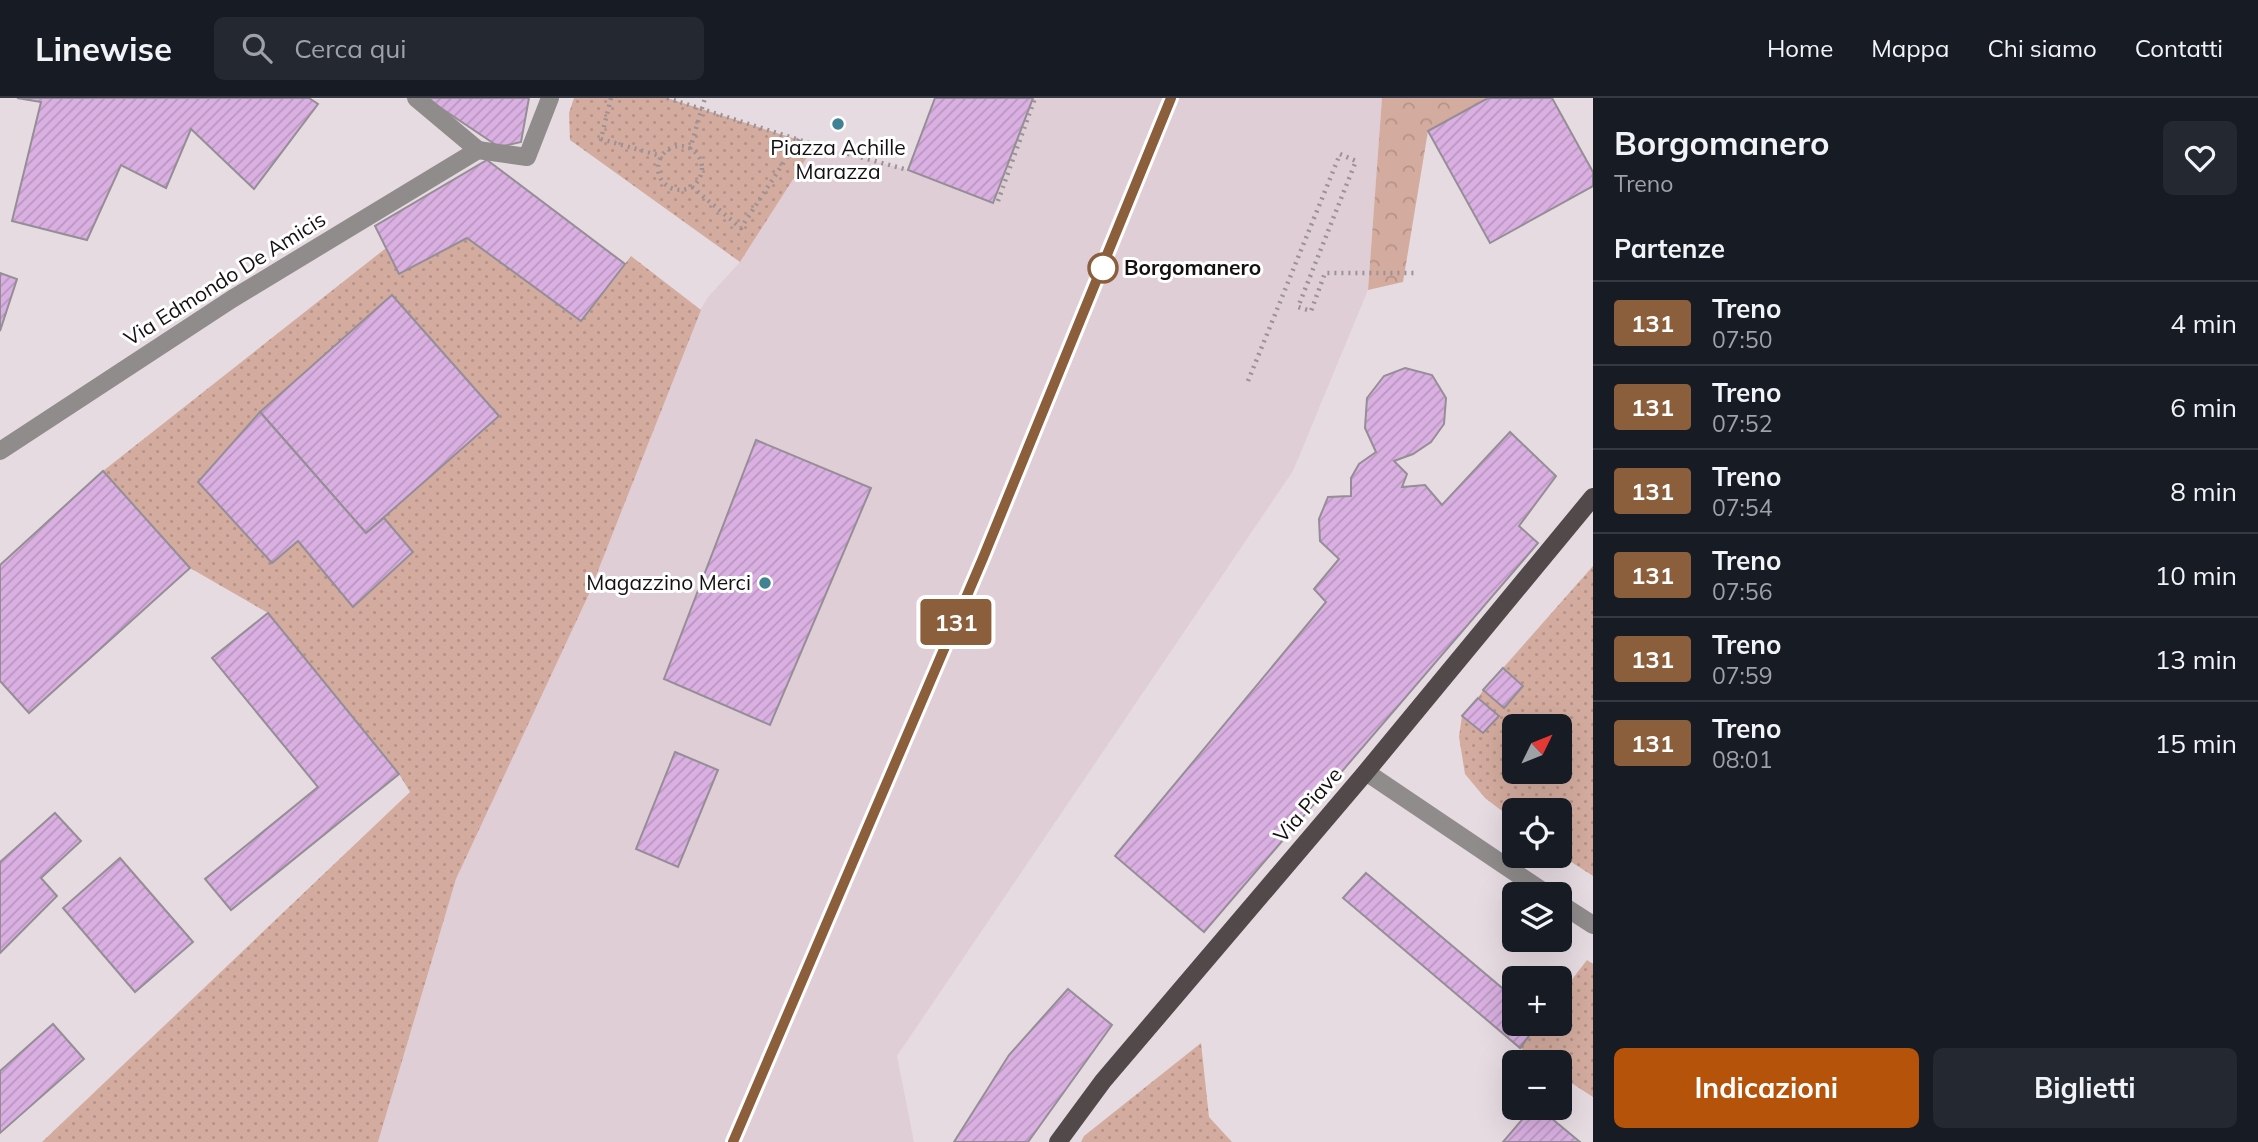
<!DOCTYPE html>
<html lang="it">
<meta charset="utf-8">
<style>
:root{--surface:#171b24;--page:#242831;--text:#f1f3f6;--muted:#9ea1a6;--line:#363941;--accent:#b45309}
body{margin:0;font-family:Mulish,sans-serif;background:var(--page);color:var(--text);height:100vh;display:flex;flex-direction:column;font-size:26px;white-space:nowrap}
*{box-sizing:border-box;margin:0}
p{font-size:23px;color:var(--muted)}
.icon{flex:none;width:38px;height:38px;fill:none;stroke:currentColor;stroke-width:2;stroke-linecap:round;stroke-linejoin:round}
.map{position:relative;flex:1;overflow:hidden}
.panel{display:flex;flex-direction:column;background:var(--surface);width:665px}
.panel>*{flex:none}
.badge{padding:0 14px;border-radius:5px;font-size:24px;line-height:46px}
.needle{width:46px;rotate:47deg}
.tools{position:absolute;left:1502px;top:616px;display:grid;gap:14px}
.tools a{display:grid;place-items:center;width:70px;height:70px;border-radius:10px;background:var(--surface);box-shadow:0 7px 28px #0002;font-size:35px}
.map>.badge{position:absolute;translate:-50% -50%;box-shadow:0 0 0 4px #fff}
h2{padding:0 21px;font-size:26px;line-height:63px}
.round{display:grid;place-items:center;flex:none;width:74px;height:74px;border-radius:10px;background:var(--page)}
.summary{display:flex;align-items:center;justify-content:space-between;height:119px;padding:0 21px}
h1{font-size:33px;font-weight:700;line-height:52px}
.button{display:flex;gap:14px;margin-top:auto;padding:14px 21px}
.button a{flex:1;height:80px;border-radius:10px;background:var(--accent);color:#fff;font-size:28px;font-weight:700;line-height:80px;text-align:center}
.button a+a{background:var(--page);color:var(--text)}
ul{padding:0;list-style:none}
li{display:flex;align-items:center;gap:21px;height:84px;padding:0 21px;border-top:2px solid var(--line)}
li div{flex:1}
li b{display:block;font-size:26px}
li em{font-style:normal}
li .badge{min-width:77px;font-weight:700;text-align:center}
header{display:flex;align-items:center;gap:42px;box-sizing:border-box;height:98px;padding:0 35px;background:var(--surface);border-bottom:2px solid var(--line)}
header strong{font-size:33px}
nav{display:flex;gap:38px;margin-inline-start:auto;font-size:24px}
.search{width:490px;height:63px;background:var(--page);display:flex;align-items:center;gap:18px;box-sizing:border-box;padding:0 24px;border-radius:10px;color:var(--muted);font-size:26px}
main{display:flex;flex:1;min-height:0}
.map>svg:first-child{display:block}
.built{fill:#e0ced7}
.grass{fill:url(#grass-dots);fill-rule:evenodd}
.forest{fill:url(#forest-crowns)}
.building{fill:url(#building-hatch);stroke:#958e96;stroke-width:2}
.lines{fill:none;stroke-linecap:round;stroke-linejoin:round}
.path{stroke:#9a9297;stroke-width:4.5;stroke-dasharray:2 5;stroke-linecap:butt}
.minor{stroke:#918c8c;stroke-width:18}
.major{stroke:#52494a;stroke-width:18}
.rail{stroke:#5b5558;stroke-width:5;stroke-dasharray:10 5;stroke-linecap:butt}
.line-casing{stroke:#fff;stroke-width:16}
.line{stroke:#8b5e3c;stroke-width:10}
.poi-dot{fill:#408293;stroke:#fff;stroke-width:2.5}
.stop-dot{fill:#fff;stroke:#8b5e3c;stroke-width:3.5}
.labels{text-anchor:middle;stroke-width:6;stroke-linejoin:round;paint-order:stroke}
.poi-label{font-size:21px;fill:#141012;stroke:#fff}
.stop-label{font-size:21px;font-weight:bold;fill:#141012;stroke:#fff;text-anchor:start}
.street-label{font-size:21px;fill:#141012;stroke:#fff}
</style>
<header>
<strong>Linewise</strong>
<div class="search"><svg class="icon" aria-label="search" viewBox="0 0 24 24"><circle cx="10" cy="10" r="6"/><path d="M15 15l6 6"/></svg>Cerca qui</div>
<nav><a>Home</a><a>Mappa</a><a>Chi siamo</a><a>Contatti</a></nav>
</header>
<main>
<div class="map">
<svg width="1593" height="1044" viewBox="0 0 1593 1044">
<defs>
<pattern id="grass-dots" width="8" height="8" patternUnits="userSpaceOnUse" patternTransform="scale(1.75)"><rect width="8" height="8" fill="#d4ac9f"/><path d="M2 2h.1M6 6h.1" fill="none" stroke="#b59388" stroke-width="1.8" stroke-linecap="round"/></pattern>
<pattern id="forest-crowns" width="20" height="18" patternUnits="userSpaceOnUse" patternTransform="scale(1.75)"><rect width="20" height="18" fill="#d4ac9f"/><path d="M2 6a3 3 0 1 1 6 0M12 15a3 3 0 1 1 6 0" fill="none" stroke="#b59388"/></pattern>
<pattern id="building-hatch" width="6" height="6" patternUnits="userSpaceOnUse" patternTransform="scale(1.75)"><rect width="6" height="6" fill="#d9b0e1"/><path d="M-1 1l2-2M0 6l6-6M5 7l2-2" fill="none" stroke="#b996c0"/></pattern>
</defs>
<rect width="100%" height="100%" fill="#e6dbe1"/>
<!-- built -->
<polygon class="built" points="936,0 1382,0 1368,192 1293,373 897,958 914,1044 378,1044 456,781 697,217 708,199 740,164 815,47 908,72"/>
<!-- grass -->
<g class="grass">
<polygon points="574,0 667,0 815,47 740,164 570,42 569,15"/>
<polygon points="467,140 581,223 631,158 701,212 588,498 456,781 378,1044 42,1044 410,694 399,676 268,515 190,470 103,373 386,150 400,176"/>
<path d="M1593 468V778L1559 756V712H1514V722L1485 700 1465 676 1459 639 1462 618 1483 635 1498 618 1478 600 1483 592 1504 610 1522 588 1503 570ZM1514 628H1559V674H1514Z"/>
<polygon points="1587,862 1593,866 1593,999 1559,977 1559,964 1541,964 1520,950 1538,926 1559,926 1559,898"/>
<polygon points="1201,945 1209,1019 1232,1044 1081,1044 1084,1038"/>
</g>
<!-- forest -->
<polygon class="forest" points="1382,0 1488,0 1428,33 1403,184 1368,192"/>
<!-- building -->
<g class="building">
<polygon points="17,0 309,0 318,6 254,91 191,31 166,90 121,67 87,142 12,123 41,4"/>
<polygon points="426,0 529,0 521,44 499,49"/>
<polygon points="935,0 1033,0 993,105 908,72"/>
<polygon points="1488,0 1552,0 1593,74 1593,88 1490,145 1428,33"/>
<polygon points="487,62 625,166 581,223 467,140 399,176 375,128"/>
<polygon points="0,175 17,181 0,233"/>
<polygon points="392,197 499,318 366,435 260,314"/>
<polygon points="1405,270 1432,277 1446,300 1444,326 1431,344 1413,356 1394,363 1407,376 1402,389 1425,387 1442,407 1510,334 1556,378 1519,428 1538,445 1204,834 1115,758 1326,504 1314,491 1339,461 1320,443 1319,421 1328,399 1351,398 1351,380 1359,366 1376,354 1365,330 1367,300 1384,278"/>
<polygon points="260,314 366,435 384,420 413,454 353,509 298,443 272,465 198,384"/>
<polygon points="756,342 871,390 770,627 664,581"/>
<polygon points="103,373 190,470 29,615 0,583 0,467"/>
<polygon points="268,515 399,676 231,812 205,781 318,689 212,560"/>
<polygon points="1503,570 1523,588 1504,610 1483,592"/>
<polygon points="1478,600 1499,618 1483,635 1462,618"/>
<polygon points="675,654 718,672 678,769 636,751"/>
<polygon points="55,715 81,743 41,780 57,798 0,855 0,764"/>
<polygon points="120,760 193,844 135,894 63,810"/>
<polygon points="1366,775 1514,900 1514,926 1538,926 1520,950 1343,800"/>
<polygon points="1068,891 1112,927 1028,1044 954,1044 1009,957"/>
<polygon points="53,926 84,961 0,1035 0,973"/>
<polygon points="1532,1010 1539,1010 1580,1044 1503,1044"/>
</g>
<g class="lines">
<!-- path -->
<g class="path">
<polyline points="611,0 601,41 661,58"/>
<polyline points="667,0 815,47 908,72"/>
<polyline points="769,43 794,49"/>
<circle cx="680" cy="70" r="22"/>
<polyline points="690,51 705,0"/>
<polyline points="692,89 741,130 799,41"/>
<polyline points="998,103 1035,0"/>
<polyline points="1248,283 1340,56 1356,63 1298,209 1311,213 1325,175 1416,175"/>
</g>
<!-- minor -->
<g class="minor">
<polyline points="416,0 478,52"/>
<polyline points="478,52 527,59 550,0"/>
<polyline points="0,353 232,201 478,52"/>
<polyline points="1366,674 1547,796"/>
<polyline points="1559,805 1593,827"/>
</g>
<!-- major -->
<polyline class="major" points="1058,1044 1103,983 1366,674 1593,399"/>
<!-- rail -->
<polyline class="rail" points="733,1044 983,460 1171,0"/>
</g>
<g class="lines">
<!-- line casing -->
<g class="line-casing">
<polyline id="line" points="733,1044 983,460 1171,0"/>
</g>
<!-- line -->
<use href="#line" class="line"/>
</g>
<!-- markers -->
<g class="poi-dot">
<circle cx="838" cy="26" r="7"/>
<circle cx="765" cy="485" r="7"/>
</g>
<circle class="stop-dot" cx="1103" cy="170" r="14"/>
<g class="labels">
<!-- poi labels -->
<g class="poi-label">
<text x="838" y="57">Piazza Achille<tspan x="838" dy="24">Marazza</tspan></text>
<text x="751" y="492" text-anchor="end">Magazzino Merci</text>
</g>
<!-- stop labels -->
<g class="stop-label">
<text x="1124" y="177">Borgomanero</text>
</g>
<!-- street labels -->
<g class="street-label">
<text transform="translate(225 181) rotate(-32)" y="7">Via Edmondo De Amicis</text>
<text transform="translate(1308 707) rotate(-49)" y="7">Via Piave</text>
</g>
</g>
</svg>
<div class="tools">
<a><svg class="needle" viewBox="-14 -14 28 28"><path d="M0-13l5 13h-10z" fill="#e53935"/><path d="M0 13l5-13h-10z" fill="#9ea1a6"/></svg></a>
<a><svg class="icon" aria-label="locate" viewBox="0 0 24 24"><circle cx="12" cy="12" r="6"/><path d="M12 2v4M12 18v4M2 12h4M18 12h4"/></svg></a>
<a><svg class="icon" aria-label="layers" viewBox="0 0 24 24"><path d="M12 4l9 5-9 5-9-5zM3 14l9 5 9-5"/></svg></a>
<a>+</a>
<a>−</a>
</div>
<b class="badge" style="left:956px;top:524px;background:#8b5e3c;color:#fff">131</b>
</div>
<section class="panel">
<div class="summary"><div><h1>Borgomanero</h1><p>Treno</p></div><a class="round"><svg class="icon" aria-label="heart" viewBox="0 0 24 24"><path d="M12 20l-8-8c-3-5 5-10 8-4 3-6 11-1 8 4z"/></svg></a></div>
<h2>Partenze</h2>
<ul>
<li><span class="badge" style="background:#8b5e3c;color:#fff">131</span><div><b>Treno</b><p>07:50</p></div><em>4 min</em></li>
<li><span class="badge" style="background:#8b5e3c;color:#fff">131</span><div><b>Treno</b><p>07:52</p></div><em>6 min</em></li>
<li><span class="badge" style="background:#8b5e3c;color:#fff">131</span><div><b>Treno</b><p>07:54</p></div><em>8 min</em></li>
<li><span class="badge" style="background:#8b5e3c;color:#fff">131</span><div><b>Treno</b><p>07:56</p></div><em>10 min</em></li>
<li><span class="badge" style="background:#8b5e3c;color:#fff">131</span><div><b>Treno</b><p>07:59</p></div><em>13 min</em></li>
<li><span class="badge" style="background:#8b5e3c;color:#fff">131</span><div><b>Treno</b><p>08:01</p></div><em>15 min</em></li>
</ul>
<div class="button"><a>Indicazioni</a><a>Biglietti</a></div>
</section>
</main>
